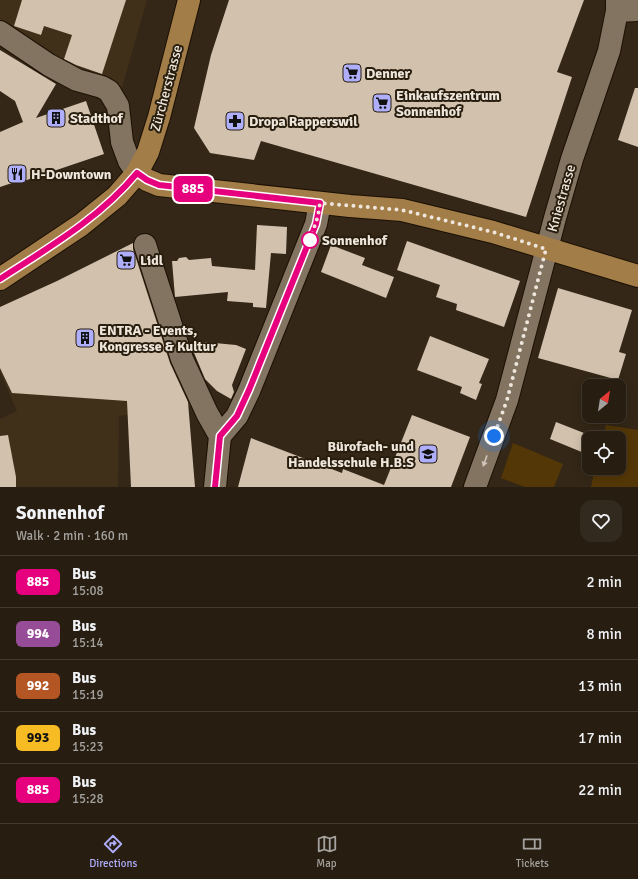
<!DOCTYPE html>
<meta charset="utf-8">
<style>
:root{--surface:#271d11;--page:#332a1f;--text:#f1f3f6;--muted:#a4a29f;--line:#433b31;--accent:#aeaefa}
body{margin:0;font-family:Signika,sans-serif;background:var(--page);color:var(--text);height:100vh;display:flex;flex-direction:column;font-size:15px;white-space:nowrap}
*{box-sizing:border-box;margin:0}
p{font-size:13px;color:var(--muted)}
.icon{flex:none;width:22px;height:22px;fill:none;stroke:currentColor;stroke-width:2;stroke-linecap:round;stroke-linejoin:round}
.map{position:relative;height:487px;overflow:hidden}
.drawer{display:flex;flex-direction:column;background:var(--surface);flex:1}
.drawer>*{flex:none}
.badge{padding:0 8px;border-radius:6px;font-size:14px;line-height:26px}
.needle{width:26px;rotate:30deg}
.buttons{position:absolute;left:582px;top:379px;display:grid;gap:8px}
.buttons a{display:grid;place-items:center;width:44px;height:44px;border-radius:8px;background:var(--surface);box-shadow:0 2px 10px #0003,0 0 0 1px var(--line);font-size:20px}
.you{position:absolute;width:20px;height:20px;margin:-10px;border:3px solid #fff;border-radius:50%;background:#1a73e8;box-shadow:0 0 0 6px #1a73e833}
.map>.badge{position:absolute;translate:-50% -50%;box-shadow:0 0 0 2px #fff}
.round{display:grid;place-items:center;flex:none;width:42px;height:42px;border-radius:12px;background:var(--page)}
.headline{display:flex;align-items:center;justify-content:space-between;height:68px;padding:0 16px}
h1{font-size:19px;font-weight:700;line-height:30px}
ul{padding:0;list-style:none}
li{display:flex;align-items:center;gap:12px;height:52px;padding:0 16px;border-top:1px solid var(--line)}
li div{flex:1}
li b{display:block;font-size:15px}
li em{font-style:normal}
li .badge{min-width:44px;font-weight:700;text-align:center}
.dock{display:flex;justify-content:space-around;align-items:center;height:56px;border-top:1px solid var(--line);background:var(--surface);font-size:11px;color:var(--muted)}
.dock a{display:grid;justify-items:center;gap:2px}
.dock .on{color:var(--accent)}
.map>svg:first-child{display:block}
.built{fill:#403019}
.green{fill:#543706}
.building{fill:#d1c1ad}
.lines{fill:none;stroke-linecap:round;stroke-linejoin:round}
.minor-casing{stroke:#1b1003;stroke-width:24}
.major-casing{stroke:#1b1003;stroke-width:24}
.minor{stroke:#837462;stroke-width:22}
.major{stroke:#a27d48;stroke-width:22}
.oneway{fill:#cec4b7}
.line-casing{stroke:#fff;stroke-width:9}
.line{stroke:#e6007e;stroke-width:6}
.walk{stroke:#eee6db;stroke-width:4;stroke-dasharray:0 7.2}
.stop-dot{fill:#fff;stroke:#e6007e;stroke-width:2}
.labels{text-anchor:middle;stroke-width:4;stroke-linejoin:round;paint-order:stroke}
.poi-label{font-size:14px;font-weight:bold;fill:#eee6db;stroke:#291e0e;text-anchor:start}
.street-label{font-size:14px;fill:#eee6db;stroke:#291e0e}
.stop-label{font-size:14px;font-weight:bold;fill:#eee6db;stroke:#291e0e;text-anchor:start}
</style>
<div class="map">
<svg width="638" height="487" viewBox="0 0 638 487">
<rect width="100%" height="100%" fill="#342717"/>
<!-- built -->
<g class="built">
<polygon points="0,0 147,0 121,91 0,28"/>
<polygon points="138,241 192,406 119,416 118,487 0,487 0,419 17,411 0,372 0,307 57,281"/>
</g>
<!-- green -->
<g class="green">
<polygon points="606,425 638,430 638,487 591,487 595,468 619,468 619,438 603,438"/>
<polygon points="513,443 563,464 554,487 525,487 501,478"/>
</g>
<!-- building -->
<g class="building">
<polygon points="22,0 126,0 102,74 76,65 64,59 72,35 44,26 41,35 14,26"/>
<polygon points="229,0 584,0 557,72 572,77 526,217 261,141 254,160 210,153 194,128 211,55"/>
<polygon points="0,50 56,84 36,118 86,101 104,154 27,180 12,183 0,187 0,132 23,122 15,101 0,91"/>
<polygon points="635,88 638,88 638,147 618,140"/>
<polygon points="257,225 287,227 286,254 271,253 266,308 253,307 253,303 227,301 228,292 175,297 172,261 177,261 179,258 186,257 189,260 211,258 212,266 255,270"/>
<polygon points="407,241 520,281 504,327 456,310 457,304 436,297 440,285 397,270"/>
<polygon points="133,243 133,249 170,363 188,402 195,487 131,487 127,401 12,393 0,368 0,307 57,281"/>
<polygon points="331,245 365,258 362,265 394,277 386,298 321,272"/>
<polygon points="558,288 632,310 619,352 626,354 618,380 538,358"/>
<polygon points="430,336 489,359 479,383 482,384 476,400 460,393 462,387 417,370"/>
<polygon points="204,342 236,345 246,349 232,385 234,392 231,399 217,391 205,379 192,348"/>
<polygon points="412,415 470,437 451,487 238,487 251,438 342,473 343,469 384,485"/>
<polygon points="556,422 589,435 589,455 550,439"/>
<polygon points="8,435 16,477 16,487 0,487 0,436"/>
</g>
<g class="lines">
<!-- minor casing -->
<g class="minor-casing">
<g id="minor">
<polyline points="617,11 638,10"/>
<polyline points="0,32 49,65 77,80 102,87 109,91 118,106 122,142 129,161 137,173"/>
<polyline points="145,245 182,359 207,413 220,436 215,487"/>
<polyline points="220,436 237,416 249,391 316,224 320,203"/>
<polyline points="475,487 507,400 555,218 572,159 609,51 617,11 617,0"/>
</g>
</g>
<!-- major casing -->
<g class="major-casing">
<g id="major">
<polyline points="137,173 147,180 159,185 350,206 402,210 493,232 638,276"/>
<polyline points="0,279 81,225 117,196 137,173 148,152 159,117 189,0"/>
</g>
</g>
<!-- minor -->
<use href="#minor" class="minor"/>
<!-- major -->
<use href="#major" class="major"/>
</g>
<!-- one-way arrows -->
<defs><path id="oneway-solid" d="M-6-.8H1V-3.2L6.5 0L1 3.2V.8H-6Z"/></defs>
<use class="oneway" href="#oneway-solid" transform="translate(485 461) rotate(110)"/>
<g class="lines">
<!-- line casing -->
<g class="line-casing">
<path id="line" d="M0 279C48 248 100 218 137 173L147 180 159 185 320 203 316 224 249 390 237 416 220 436 215 487"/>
</g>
<!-- line -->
<use href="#line" class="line"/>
<!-- walk -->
<polyline class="walk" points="310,240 318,216 320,203 402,210 493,232 546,249 507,400 494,436"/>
</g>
<!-- icons -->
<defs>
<g id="supermarket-square" transform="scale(1)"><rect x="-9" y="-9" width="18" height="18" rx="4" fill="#aeaefa" stroke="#291e0e"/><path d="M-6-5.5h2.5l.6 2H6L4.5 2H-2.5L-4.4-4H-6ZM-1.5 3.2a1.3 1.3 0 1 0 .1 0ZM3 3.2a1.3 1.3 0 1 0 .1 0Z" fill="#111"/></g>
<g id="building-square" transform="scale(1)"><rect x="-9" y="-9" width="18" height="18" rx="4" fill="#aeaefa" stroke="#291e0e"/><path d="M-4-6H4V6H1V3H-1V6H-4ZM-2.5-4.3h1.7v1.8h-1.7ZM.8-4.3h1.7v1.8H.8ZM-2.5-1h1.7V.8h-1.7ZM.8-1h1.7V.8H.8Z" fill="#111"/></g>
<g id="pharmacy-square" transform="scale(1)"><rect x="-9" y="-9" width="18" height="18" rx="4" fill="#aeaefa" stroke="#291e0e"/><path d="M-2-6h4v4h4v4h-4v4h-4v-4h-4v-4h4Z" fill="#111"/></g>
<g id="restaurant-square" transform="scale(1)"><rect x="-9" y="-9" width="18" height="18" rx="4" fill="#aeaefa" stroke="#291e0e"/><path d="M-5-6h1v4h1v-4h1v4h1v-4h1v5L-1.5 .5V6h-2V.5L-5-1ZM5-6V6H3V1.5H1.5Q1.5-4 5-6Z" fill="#111"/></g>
<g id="school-square" transform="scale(1)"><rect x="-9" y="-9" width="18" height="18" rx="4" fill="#aeaefa" stroke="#291e0e"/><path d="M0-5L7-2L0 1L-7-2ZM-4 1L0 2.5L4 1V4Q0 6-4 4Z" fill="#111"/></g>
</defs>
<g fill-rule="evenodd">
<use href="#supermarket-square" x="352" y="73"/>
<use href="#supermarket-square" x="382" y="103"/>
<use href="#building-square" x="56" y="118"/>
<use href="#pharmacy-square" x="235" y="121"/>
<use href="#restaurant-square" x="17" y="174"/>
<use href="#supermarket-square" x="126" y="260"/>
<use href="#building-square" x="85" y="338"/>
<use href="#school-square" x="428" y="454"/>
</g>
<!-- markers -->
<circle class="stop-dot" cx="310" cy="240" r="8"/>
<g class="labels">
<!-- poi labels -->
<g class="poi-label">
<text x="366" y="78">Denner</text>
<text x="396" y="100">Einkaufszentrum<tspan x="396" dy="16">Sonnenhof</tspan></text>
<text x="70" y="123">Stadthof</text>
<text x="249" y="126">Dropa Rapperswil</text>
<text x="31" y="179">H-Downtown</text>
<text x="140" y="265">Lidl</text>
<text x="99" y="335">ENTRA - Events,<tspan x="99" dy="16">Kongresse &amp; Kultur</tspan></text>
<text x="414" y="451" text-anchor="end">Bürofach- und<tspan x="414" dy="16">Handelsschule H.B.S</tspan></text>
</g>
<!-- street labels -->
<g class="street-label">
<text transform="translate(166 88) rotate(-75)" y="5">Zürcherstrasse</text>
<text transform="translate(561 198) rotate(-74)" y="5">Kniestrasse</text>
</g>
<!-- stop labels -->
<g class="stop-label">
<text x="322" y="245">Sonnenhof</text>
</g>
</g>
</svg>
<div class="buttons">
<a><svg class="needle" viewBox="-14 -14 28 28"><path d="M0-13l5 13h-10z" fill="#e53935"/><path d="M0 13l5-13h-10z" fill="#a4a29f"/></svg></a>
<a><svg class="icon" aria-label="locate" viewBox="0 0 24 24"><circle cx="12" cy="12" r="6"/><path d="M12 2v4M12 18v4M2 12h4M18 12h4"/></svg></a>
</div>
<div class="you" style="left:494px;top:436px"></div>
<b class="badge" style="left:193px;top:189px;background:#e6007e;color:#fff">885</b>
</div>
<section class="drawer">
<div class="headline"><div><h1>Sonnenhof</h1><p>Walk · 2 min · 160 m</p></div><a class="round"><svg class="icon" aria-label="heart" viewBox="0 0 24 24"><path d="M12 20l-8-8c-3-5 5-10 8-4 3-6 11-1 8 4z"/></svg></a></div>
<ul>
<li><span class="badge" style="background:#e6007e;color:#fff">885</span><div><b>Bus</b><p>15:08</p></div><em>2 min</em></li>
<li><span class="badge" style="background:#974c98;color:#fff">994</span><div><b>Bus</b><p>15:14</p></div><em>8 min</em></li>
<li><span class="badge" style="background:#b35624;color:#fff">992</span><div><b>Bus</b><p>15:19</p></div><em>13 min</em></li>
<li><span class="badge" style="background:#f7bc24;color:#111">993</span><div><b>Bus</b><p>15:23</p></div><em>17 min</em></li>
<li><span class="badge" style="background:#e6007e;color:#fff">885</span><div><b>Bus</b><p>15:28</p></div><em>22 min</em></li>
</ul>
</section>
<nav class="dock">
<a class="on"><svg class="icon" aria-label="directions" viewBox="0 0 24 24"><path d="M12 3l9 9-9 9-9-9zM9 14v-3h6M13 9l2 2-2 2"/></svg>Directions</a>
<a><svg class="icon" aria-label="map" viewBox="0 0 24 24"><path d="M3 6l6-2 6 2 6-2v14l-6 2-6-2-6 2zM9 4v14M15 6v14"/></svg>Map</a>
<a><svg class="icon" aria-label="tickets" viewBox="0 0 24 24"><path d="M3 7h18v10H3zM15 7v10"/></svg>Tickets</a>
</nav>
